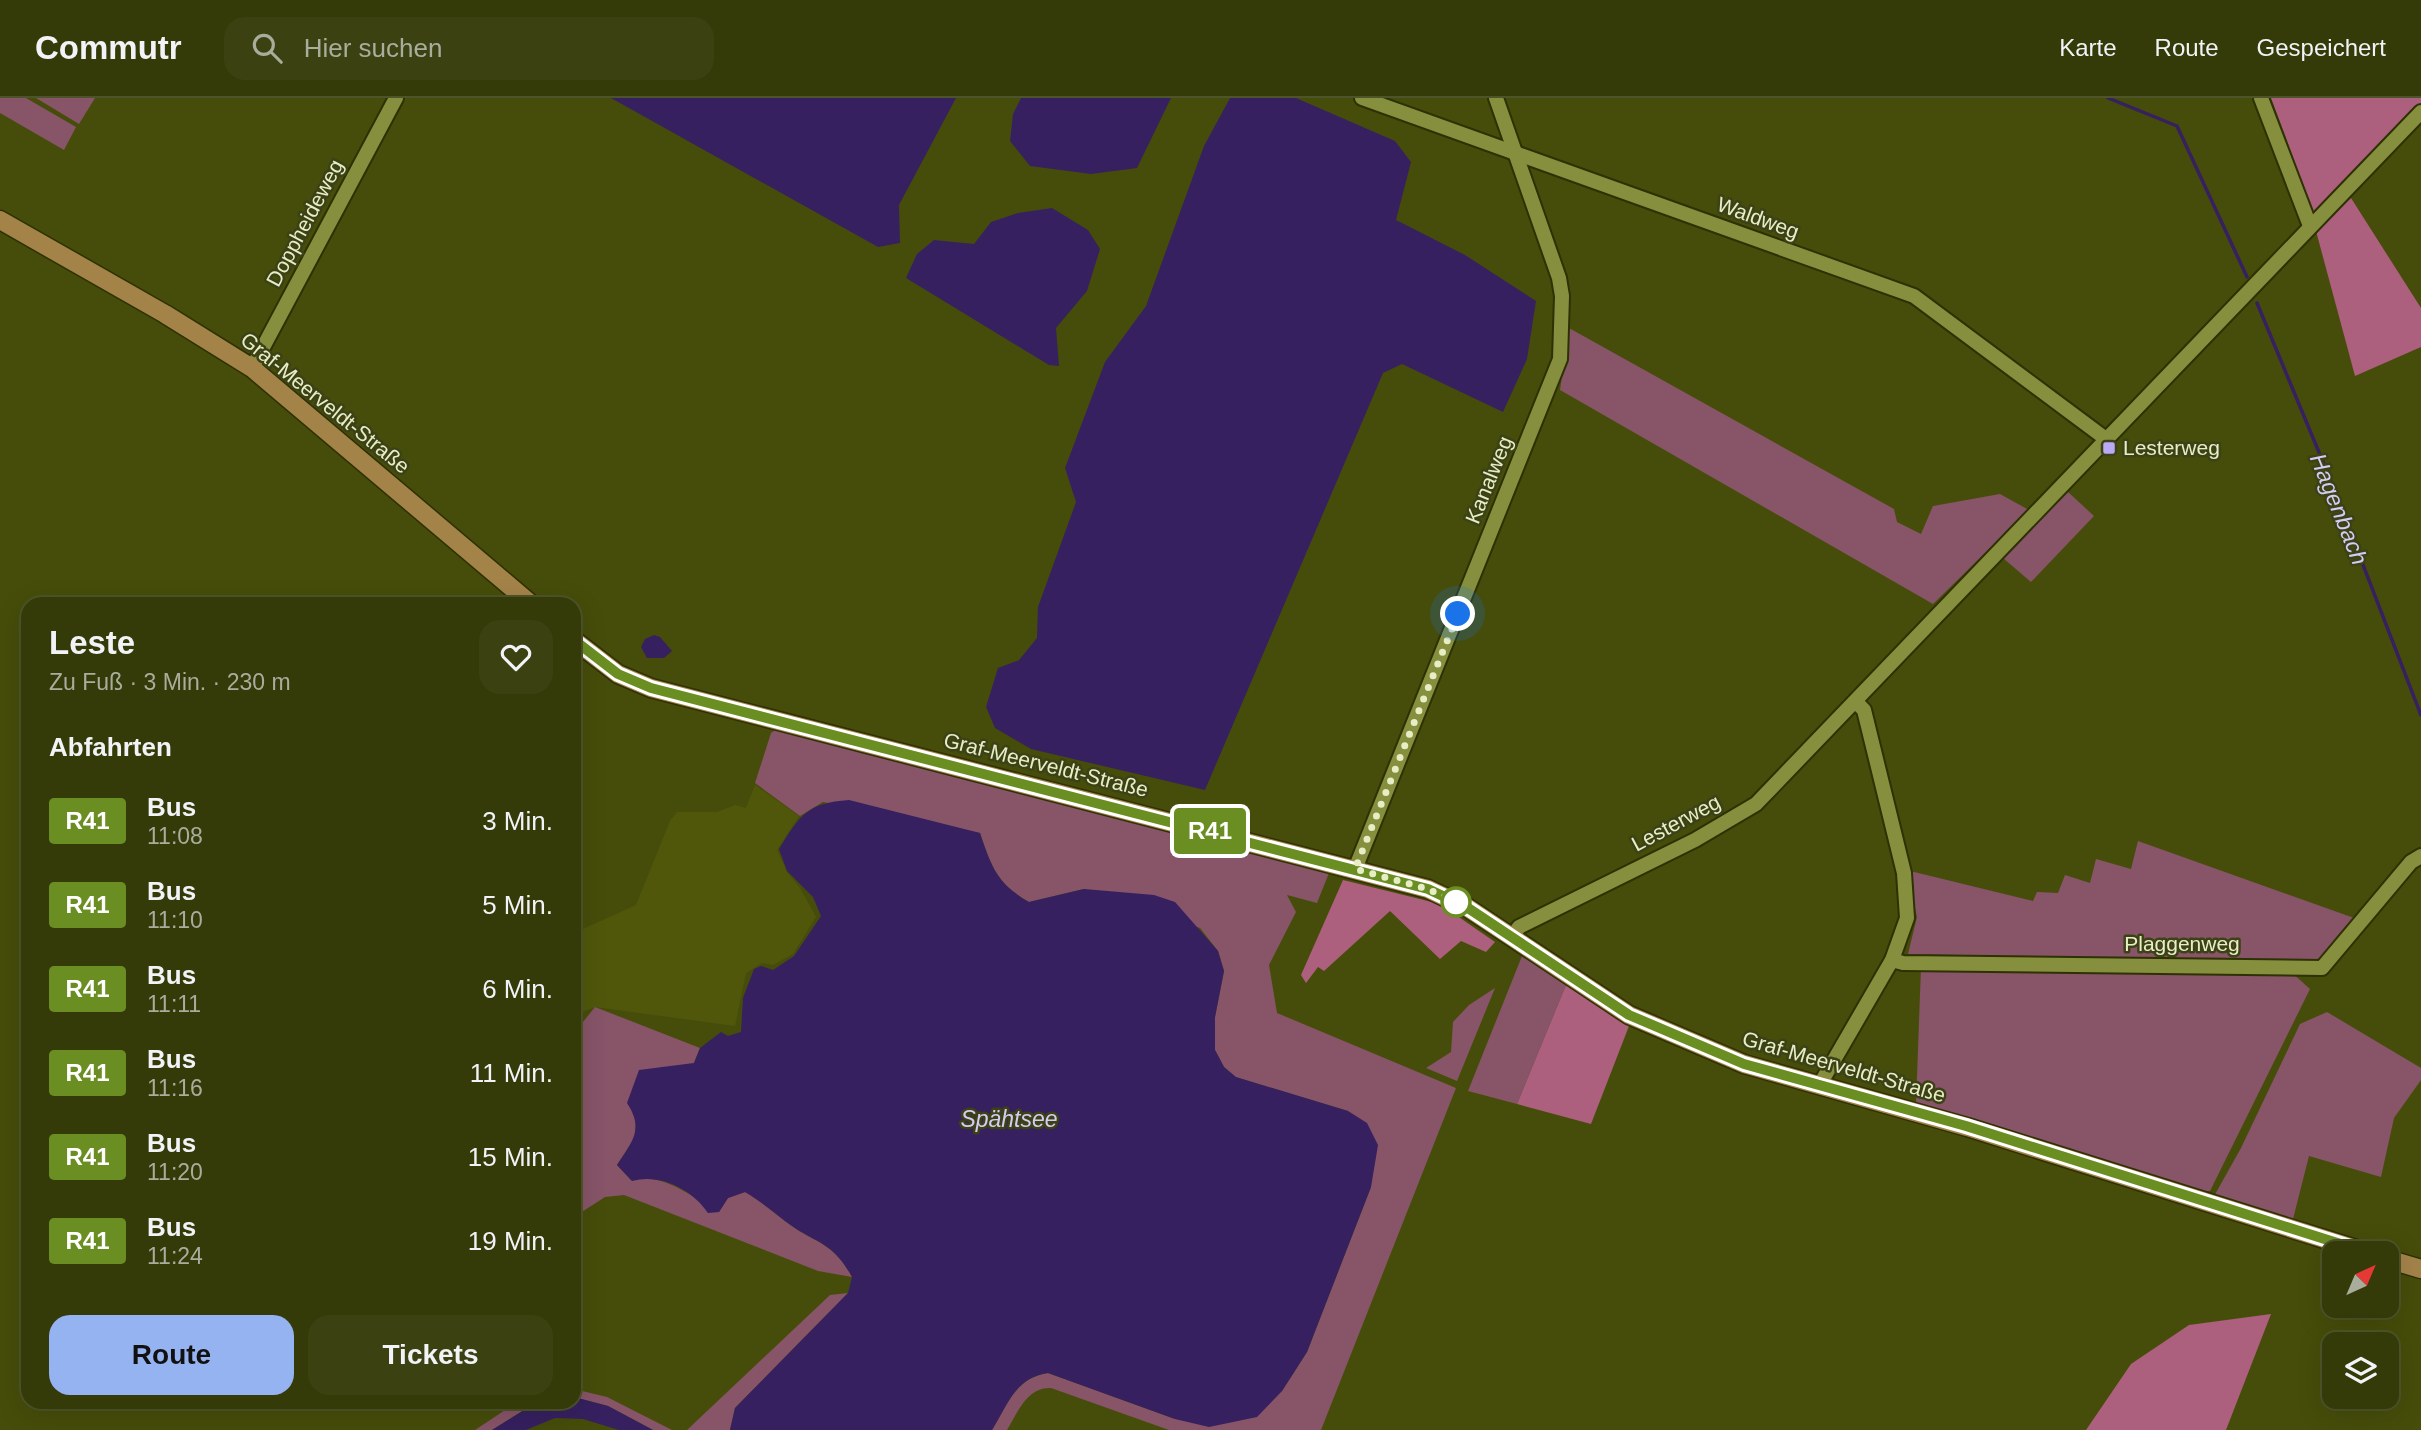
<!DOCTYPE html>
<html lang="de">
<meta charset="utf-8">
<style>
:root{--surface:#343a08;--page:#3c4112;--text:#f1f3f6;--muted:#a9ad9c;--line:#4e5429;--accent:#95b2f1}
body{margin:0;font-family:Helvetica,sans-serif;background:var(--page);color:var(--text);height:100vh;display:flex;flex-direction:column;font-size:26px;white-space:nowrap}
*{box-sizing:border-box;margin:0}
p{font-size:23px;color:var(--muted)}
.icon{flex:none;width:38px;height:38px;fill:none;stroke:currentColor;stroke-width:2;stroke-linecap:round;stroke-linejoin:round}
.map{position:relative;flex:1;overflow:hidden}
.panel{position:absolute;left:21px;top:499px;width:560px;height:812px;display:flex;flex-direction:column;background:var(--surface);border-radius:21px;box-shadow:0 7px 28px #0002,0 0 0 2px var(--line)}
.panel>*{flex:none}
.badge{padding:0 14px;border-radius:5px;font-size:24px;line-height:46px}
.needle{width:46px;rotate:44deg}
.fabs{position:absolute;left:2322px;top:1143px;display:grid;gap:14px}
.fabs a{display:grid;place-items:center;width:77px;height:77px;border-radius:14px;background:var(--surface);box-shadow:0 7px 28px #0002,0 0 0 2px var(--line);font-size:35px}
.you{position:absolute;width:35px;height:35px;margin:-18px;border:5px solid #fff;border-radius:50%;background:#1a73e8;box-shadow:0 0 0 10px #1a73e833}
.map>.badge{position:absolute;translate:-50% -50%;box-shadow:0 0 0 4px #fff}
h2{padding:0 28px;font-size:26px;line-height:63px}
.round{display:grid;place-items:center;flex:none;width:74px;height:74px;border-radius:21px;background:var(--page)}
.overview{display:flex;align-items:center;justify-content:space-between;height:119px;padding:0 28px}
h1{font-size:33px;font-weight:800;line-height:52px}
.action{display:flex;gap:14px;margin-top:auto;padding:14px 28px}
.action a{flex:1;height:80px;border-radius:21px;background:var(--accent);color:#111;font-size:28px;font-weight:800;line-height:80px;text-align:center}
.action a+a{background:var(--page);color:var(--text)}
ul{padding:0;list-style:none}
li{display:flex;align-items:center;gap:21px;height:84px;padding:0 28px}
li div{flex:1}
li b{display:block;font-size:26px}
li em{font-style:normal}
li .badge{min-width:77px;font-weight:700;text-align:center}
header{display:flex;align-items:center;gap:42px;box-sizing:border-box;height:98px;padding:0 35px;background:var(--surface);border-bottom:2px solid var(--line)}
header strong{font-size:33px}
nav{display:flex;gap:38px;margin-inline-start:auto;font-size:24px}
.search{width:490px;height:63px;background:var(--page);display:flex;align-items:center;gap:18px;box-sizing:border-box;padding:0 24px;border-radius:21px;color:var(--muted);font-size:26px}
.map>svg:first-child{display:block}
.built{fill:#50570b}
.green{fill:#875468}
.forest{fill:#ad5f7e}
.water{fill:#362060}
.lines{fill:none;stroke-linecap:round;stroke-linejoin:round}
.stream{stroke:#362060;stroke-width:3.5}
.minor-casing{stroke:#2d3104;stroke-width:18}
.major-casing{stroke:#2d3104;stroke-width:21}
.minor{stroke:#858f3e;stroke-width:14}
.major{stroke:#a48349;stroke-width:18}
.line-casing{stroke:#fff;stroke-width:16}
.line{stroke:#6b8e23;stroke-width:10}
.walk{stroke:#e7eec6;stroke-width:7;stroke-dasharray:0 12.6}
.poi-dot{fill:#bca9f5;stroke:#3c4116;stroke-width:2.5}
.stop-dot{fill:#fff;stroke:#6b8e23;stroke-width:3.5}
.labels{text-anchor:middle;stroke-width:5;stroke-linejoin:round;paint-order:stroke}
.street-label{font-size:21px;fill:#e7eec6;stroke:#3c4116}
.poi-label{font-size:21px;fill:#e7eec6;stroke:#3c4116;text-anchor:start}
.water-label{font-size:23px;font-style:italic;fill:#d5ccf4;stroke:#3c4116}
</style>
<header>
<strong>Commutr</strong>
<div class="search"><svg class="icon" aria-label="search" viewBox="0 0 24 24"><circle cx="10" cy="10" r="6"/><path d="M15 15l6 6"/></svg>Hier suchen</div>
<nav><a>Karte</a><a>Route</a><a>Gespeichert</a></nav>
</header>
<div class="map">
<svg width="2421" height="1332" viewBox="0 0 2421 1332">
<rect width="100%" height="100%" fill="#464d0a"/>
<!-- built -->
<polygon class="built" points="755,687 799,718 777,752 787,774 800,790 816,819 793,856 773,867 762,865 746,875 735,928 595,909 574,917 574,835 636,807 670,723 677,714 717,714 735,707 746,710"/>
<!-- green -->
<g class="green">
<polygon points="0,0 26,0 76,29 64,52 0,15"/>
<polygon points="36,0 95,0 79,26"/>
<polygon points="1569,230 1894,411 1897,424 1921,436 1933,408 2000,396 2029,412 1933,506 1560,292"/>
<polygon points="2067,393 2094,418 2031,484 2003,460"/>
<path d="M776 631 1329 775 1317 805 1287 797 1296 814 1269 867 1277 915 1456 990 1321 1332H1169L1051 1290C1027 1289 1018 1314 1007 1332H992C1008 1306 1015 1280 1048 1275L1175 1321 1282 1293 1307 1254 1371 1089 1348 1013 1235 979 1224 969 1215 952V919L1224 873 1218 853 1200 830 1084 791 1029 804C997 786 991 768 980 735L823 704 800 718 755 685 771 635Z"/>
<polygon points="2138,743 2357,821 2323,864 1908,856 1917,819 1906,772 2033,803 2037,794 2058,795 2065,777 2090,785 2096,761 2131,771"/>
<polygon points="1522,858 1566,887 1517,1006 1468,993"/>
<polygon points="1921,869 2290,873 2310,891 2210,1093 2197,1093 1916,1006"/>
<polygon points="1495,890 1457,983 1426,970 1451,954 1453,924 1469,907"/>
<path d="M595 909 700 950 694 965 636 1019 635 1039 617 1067 631 1082C665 1074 691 1099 719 1114L728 1100 745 1094C760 1102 772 1113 785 1123 815 1146 832 1142 852 1179L818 1173 624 1097 605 1099 574 1119V952L583 924Z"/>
<polygon points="2327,914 2421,970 2421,982 2394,1020 2381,1079 2309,1058 2293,1121 2213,1100 2241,1050 2300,926"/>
<polygon points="848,1195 735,1310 730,1332 687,1332 830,1197"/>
<polygon points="574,1291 607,1299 672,1332 653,1332 608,1308 574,1299"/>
<polygon points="517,1304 537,1304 492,1332 475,1332"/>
</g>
<!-- forest -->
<g class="forest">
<polygon points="2271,0 2421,0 2421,6 2314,116"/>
<polygon points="2351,100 2421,210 2421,249 2355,278 2316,133"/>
<polygon points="1343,782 1440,806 1495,844 1486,854 1461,843 1440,861 1390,813 1324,873 1318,869 1306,885 1301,877"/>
<polygon points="1566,887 1629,928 1591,1026 1517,1006"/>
<polygon points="2271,1216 2226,1332 2086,1332 2131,1266 2189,1227"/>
</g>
<!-- water -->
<g class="water">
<polygon points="611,0 956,0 899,107 900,145 878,149"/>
<polygon points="1021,0 1171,0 1137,70 1091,76 1030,68 1010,43 1013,16"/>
<polygon points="1230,0 1296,0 1395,43 1411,64 1396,122 1465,157 1536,203 1527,261 1503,314 1402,266 1383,275 1205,692 1031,651 995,630 986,609 998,570 1019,562 1037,540 1038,509 1076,404 1065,370 1105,264 1146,208 1204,48"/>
<polygon points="1052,110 1088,132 1100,151 1087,193 1056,230 1059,268 1049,267 906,180 917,156 934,142 974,146 991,124 1018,115"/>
<polygon points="654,537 660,539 672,553 664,560 647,560 641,549 645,541"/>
<path d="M849 702 980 735C991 768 997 786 1029 804L1084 791 1154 797 1175 804 1218 853 1224 873 1215 919V952L1224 969 1236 979 1348 1013 1367 1025 1378 1047 1371 1089 1307 1254 1282 1293 1257 1319 1209 1329 1175 1321 1048 1275C1015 1280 1008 1306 992 1332H730L735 1310 848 1195 852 1179C832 1142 815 1146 785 1123 772 1113 760 1103 745 1094L728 1100 719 1114 708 1115C692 1091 660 1075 632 1083L617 1067C633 1043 644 1031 627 1005L639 972 694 965 700 950 721 934 728 938 741 934 743 900 754 871 761 868 773 872 794 858 821 818 813 799 787 773 779 751C800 717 807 705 849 702Z"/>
<polygon points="574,1299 608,1308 653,1332 619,1332 583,1321 555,1320 526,1332 492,1332 537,1304 574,1304"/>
</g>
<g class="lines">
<!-- stream -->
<g class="stream">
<polyline points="2108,0 2177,28 2247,179"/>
<polyline points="2257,205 2328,376 2421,617"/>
</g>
<!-- minor casing -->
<g class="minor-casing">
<g id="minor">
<polyline points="1362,0 1914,198 2106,341"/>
<polyline points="2261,0 2310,128"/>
<polyline points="252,270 396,0"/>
<polyline points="1355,771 1560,261 1562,198 1559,180 1496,0"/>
<polyline points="1512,839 1519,829 1695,742 1756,706 2421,14"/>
<polyline points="1892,862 1903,865 2322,870 2411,764 2421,758"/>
<polyline points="1819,988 1892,862 1907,820 1904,775 1864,612 1856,604"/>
</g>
</g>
<!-- major casing -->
<g class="major-casing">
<g id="major">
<polyline points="0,122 165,216 252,270 531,506"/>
<polyline points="574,542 618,576 651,590 1428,791 1468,810 1629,917 1744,966 1967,1029 2369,1155"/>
<polyline points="2387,1161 2421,1171"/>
</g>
</g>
<!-- minor -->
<use href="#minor" class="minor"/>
<!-- major -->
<use href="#major" class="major"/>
</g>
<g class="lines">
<!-- line casing -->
<g class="line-casing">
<polyline id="line" points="574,542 618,576 651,590 1428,791 1468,810 1629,917 1744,966 1966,1028 2369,1155"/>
</g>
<!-- line -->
<use href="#line" class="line"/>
<!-- walk -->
<polyline class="walk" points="1456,804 1428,791 1355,771 1458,516"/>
</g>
<!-- markers -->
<rect class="poi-dot" x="2102" y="343" width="14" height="14" rx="3.5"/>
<circle class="stop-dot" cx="1456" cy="804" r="14"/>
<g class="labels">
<!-- street labels -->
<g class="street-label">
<text transform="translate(1758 120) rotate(20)" y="7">Waldweg</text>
<text transform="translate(305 125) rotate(-62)" y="7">Doppheideweg</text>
<text transform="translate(325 305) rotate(39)" y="7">Graf-Meerveldt-Straße</text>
<text transform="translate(1489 382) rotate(-68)" y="7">Kanalweg</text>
<text transform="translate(1046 667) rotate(14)" y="7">Graf-Meerveldt-Straße</text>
<text transform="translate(1676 725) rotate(-28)" y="7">Lesterweg</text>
<text x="2182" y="853">Plaggenweg</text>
<text transform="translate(1844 969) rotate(16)" y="7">Graf-Meerveldt-Straße</text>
</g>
<!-- poi labels -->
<g class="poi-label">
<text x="2123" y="357">Lesterweg</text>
</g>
<!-- water labels -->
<g class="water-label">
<text transform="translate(2339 411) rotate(68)" y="8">Hagenbach</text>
<text x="1009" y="1029">Spähtsee</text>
</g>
</g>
</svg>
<div class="fabs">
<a><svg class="needle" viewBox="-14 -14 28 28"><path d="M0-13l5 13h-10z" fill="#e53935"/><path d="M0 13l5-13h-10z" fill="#a9ad9c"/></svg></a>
<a><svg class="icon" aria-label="layers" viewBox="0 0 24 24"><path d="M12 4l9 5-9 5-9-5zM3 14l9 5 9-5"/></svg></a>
</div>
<div class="you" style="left:1458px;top:516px"></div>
<b class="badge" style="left:1210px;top:733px;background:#6b8e23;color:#fff">R41</b>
<section class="panel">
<div class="overview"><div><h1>Leste</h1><p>Zu Fuß · 3 Min. · 230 m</p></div><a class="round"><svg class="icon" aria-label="heart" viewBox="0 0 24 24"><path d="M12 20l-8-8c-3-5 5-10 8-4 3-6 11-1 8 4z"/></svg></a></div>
<h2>Abfahrten</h2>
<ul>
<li><span class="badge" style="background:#6b8e23;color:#fff">R41</span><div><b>Bus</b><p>11:08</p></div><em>3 Min.</em></li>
<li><span class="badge" style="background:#6b8e23;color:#fff">R41</span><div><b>Bus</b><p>11:10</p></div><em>5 Min.</em></li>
<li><span class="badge" style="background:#6b8e23;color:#fff">R41</span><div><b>Bus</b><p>11:11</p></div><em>6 Min.</em></li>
<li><span class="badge" style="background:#6b8e23;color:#fff">R41</span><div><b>Bus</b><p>11:16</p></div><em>11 Min.</em></li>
<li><span class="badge" style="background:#6b8e23;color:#fff">R41</span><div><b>Bus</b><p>11:20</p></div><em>15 Min.</em></li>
<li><span class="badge" style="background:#6b8e23;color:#fff">R41</span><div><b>Bus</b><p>11:24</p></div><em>19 Min.</em></li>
</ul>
<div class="action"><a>Route</a><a>Tickets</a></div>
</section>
</div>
